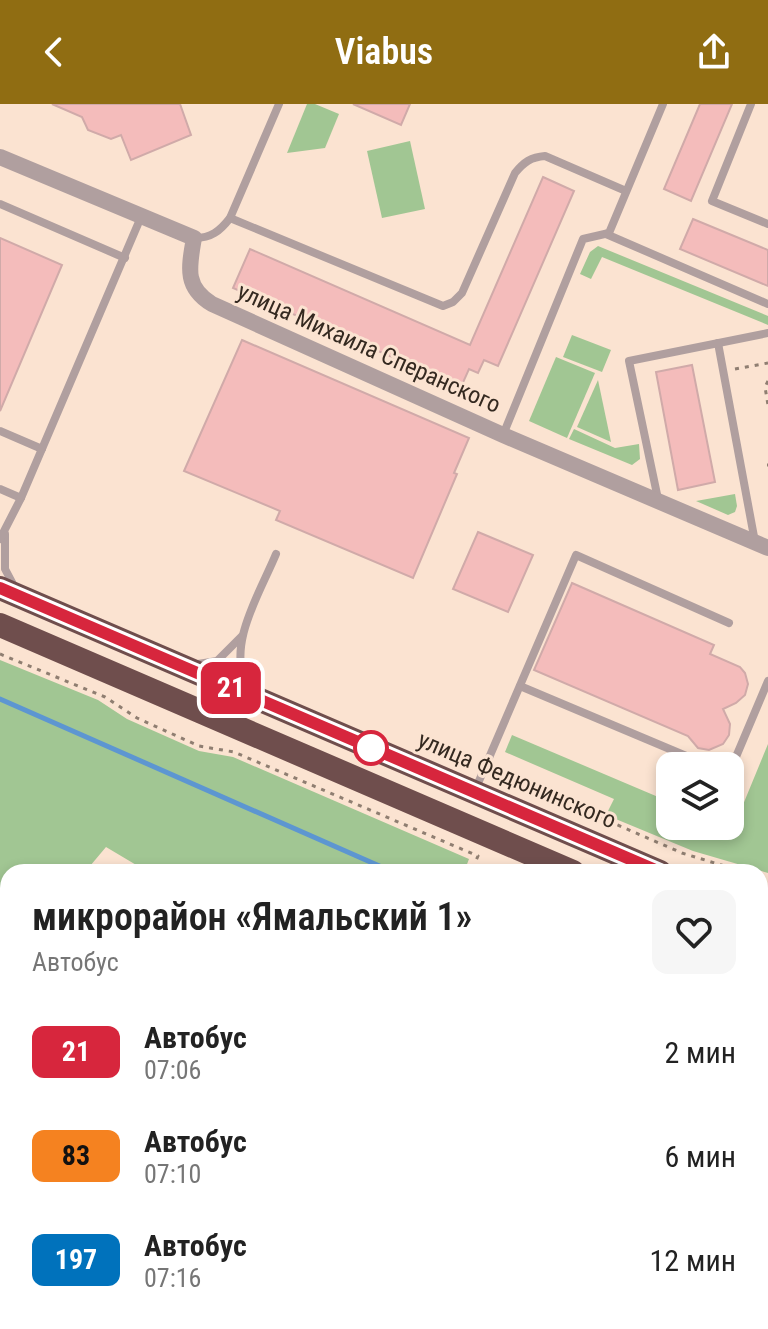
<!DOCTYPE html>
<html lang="ru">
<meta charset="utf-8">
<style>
:root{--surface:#fff;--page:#f6f6f6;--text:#222;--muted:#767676;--accent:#906d12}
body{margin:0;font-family:"Roboto Condensed",sans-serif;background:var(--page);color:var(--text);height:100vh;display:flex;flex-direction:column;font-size:30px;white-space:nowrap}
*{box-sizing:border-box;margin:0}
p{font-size:26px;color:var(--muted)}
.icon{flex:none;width:44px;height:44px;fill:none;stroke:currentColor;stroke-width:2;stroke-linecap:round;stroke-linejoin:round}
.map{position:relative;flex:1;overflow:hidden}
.side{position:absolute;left:0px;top:760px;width:768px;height:466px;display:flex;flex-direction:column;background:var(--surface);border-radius:24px 24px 0 0;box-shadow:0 4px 12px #0003}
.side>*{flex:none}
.badge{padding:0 16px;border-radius:12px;font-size:28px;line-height:52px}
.controls{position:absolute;left:656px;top:648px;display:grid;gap:16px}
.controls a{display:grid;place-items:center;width:88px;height:88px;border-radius:16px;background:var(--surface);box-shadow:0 4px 12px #0003;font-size:40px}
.map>.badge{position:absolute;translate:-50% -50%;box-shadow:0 0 0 4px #fff}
.round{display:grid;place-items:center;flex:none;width:84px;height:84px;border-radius:16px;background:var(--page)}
.head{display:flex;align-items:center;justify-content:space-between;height:136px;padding:0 32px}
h1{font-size:38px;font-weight:600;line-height:60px}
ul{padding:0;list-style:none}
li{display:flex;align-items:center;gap:24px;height:104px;padding:0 32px}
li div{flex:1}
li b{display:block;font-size:30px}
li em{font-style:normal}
li .badge{min-width:88px;font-weight:700;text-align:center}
header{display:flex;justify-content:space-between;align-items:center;height:104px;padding:0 32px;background:var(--accent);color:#fff;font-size:36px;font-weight:600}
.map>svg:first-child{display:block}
.green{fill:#a1c693}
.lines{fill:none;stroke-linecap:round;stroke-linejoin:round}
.stream{stroke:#5d96d1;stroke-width:5}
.building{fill:#f4bcbb;stroke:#d0aaa9;stroke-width:2}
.path{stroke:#8f7e71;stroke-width:3;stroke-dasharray:4 6;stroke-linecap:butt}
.lane{stroke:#b09f9f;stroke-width:8}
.street{stroke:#b09f9f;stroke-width:16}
.secondary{stroke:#957c7b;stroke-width:22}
.highway{stroke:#6f4e4d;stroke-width:24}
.line-casing{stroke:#fff;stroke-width:18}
.line{stroke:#d7263d;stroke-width:12}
.stop-dot{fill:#fff;stroke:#d7263d;stroke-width:4}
.labels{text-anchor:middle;stroke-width:6;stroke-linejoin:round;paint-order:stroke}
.street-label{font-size:24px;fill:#342920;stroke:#fbe3d1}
</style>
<header><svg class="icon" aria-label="back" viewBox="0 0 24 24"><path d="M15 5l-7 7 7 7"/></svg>Viabus<svg class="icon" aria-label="share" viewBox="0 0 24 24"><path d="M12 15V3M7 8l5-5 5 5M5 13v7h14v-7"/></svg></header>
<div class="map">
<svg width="768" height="1225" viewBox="0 0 768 1225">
<rect width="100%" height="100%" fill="#fbe3d1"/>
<!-- green -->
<g class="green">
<polygon points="307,0 315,0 339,10 325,44 287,49"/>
<polygon points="410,37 425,105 382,114 367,47"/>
<polygon points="598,142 768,212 768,221 602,153 591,175 580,170 590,148"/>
<polygon points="572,231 611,246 602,268 563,253"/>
<polygon points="556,253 595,269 567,334 529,317"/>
<polygon points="598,276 611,338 577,323"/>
<polygon points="574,325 615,344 639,340 640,355 632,361 569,335"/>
<polygon points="735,390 737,402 735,408 728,411 696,397"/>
<polygon points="0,556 98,596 127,615 199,647 233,653 469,755 464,768 148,768 106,743 85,768 8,768 8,863 0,873"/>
<polygon points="512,631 670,698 670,722 726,722 733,725 768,640 768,769 693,747 606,711 614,695 505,648"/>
<polygon points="760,894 768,898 768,1062 760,1025"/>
<polygon points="0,1021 8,1025 8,1098 0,1094"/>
<polygon points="768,1071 768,1225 715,1225 718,1218 760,1218 760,1094"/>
</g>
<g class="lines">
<!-- stream -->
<g class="stream">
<polyline points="0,595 384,764 385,768"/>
<polyline points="760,921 768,925"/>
</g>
</g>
<!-- building -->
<g class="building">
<polygon points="52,0 180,0 191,31 131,56 121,31 111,35 88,26 82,13"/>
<polygon points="353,0 410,0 401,21"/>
<polygon points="700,0 732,0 691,97 664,85"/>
<polygon points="543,73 574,87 498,262 484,256 478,269 469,265 461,283 233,184 250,145 470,241"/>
<polygon points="693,115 768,146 768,182 680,145"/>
<polygon points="0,134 62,161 0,307"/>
<polygon points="242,236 469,334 454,369 457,370 413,474 276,416 280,407 184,367"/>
<polygon points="692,261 715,378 678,386 656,268"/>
<polygon points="478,428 533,451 508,508 453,485"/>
<polygon points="572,479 714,541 710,550 740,563 745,569 748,580 745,591 736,599 723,605 730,620 729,631 723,640 709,646 698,644 688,632 534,566"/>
</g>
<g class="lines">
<!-- path -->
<g class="path">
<polyline points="735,265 768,259"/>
<polyline points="768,277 765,283 768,301"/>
<polyline points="767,361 768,361"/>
<polyline points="0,550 105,593 137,614 199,642 234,648 478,752 471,768"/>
<polyline points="590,709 682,749 744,768"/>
<polyline points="760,773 768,776"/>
<polyline points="0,881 8,872"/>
<polyline points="760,887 768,892"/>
<polyline points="0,941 8,931"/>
<polyline points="546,1225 549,1218"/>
<polyline points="568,1225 570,1218"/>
<polyline points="675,1225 678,1218"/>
<polyline points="684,1225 687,1218"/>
</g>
<!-- lane -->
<g class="lane">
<polyline points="751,0 712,97 768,120"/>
<polyline points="0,100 125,154"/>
<path d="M230 114 443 202 453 198 462 189 515 69C524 58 531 53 545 52L626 87"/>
<polyline points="606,130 768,200"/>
<path d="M195 134C211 134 220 127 230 114L279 0"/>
<polyline points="718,239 755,438"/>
<polyline points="0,327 42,345"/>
<polyline points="503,331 583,135 609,129 663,0"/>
<polyline points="0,385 21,394"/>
<polyline points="658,395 629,257 768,229"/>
<polyline points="5,430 5,465 14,482"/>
<polyline points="0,435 21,394 141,113"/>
<polyline points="198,560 217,557 242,532"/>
<path d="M247 582C226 541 260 489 276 450"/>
<polyline points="520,582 710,662"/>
<polyline points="730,667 768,577"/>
<polyline points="476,684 576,451 729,519"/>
<polyline points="0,1163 8,1165"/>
<polyline points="189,1225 193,1218"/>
<polyline points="499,1225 502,1218"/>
</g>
<!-- street -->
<g class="street">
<path d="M0 53 194 134C189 163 184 183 212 200L503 331 768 444"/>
<polyline points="0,915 8,905"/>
<polyline points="0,1113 8,1117"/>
<polyline points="237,1218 254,1225"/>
<polyline points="614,1225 617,1218"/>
</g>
<!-- secondary -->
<polyline class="secondary" points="760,863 768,868"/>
<!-- highway -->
<g class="highway">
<polyline points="0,484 660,768"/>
<polyline points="0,521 573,768"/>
<polyline points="760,811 768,814"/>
<polyline points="760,847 768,850"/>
</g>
</g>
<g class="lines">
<!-- line casing -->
<g class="line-casing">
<polyline id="line" points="0,484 660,768"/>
</g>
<!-- line -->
<use href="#line" class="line"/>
</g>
<!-- markers -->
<circle class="stop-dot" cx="371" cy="644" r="16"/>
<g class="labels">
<!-- street labels -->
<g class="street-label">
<text transform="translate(369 244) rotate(24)" y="8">улица Михаила Сперанского</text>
<text transform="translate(517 676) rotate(23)" y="8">улица Федюнинского</text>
</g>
</g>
</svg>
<div class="controls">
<a><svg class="icon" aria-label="layers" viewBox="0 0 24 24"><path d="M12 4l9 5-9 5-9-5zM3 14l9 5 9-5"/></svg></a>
</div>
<b class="badge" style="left:231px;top:584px;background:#d7263d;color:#fff">21</b>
<section class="side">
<div class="head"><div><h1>микрорайон «Ямальский 1»</h1><p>Автобус</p></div><a class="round"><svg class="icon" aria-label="heart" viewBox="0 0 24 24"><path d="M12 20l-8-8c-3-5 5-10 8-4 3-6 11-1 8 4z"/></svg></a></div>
<ul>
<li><span class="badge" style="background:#d7263d;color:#fff">21</span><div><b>Автобус</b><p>07:06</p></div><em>2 мин</em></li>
<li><span class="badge" style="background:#f58220;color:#111">83</span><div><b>Автобус</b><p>07:10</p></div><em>6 мин</em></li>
<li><span class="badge" style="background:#0072bc;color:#fff">197</span><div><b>Автобус</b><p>07:16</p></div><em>12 мин</em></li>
</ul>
</section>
</div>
